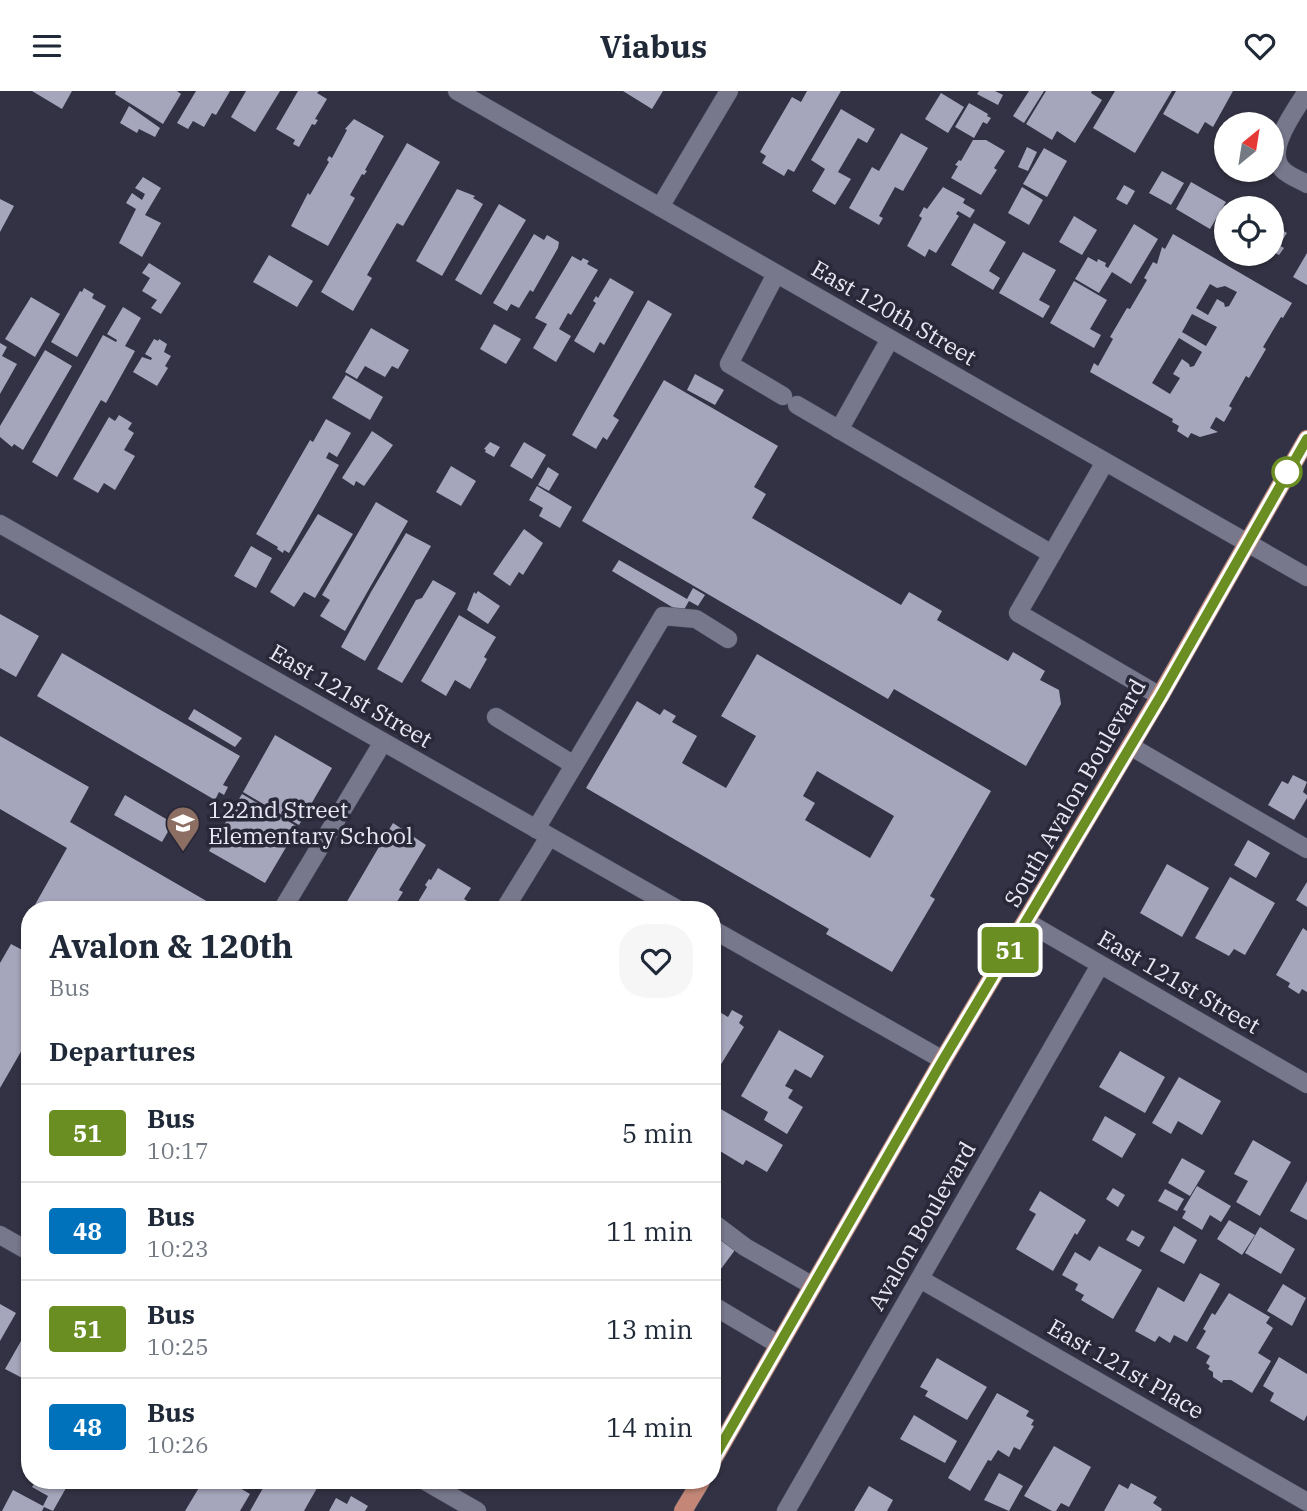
<!DOCTYPE html>
<style>
:root{--surface:#fff;--page:#f6f6f7;--text:#1f2937;--muted:#747a83;--line:#e0e1e3}
body{margin:0;font-family:"IBM Plex Serif",serif;background:var(--page);color:var(--text);height:100vh;display:flex;flex-direction:column;font-size:26px;white-space:nowrap}
*{box-sizing:border-box;margin:0}
p{font-size:23px;color:var(--muted)}
.icon{flex:none;width:38px;height:38px;fill:none;stroke:currentColor;stroke-width:2;stroke-linecap:round;stroke-linejoin:round}
.map{position:relative;flex:1;overflow:hidden}
.drawer{position:absolute;left:21px;top:810px;width:700px;height:588px;display:flex;flex-direction:column;background:var(--surface);border-radius:28px;box-shadow:0 2px 5px #0004}
.drawer>*{flex:none}
.badge{padding:0 14px;border-radius:5px;font-size:24px;line-height:46px}
.needle{width:46px;rotate:30deg}
.controls{position:absolute;left:1214px;top:21px;display:grid;gap:14px}
.controls a{display:grid;place-items:center;width:70px;height:70px;border-radius:50%;background:var(--surface);box-shadow:0 2px 5px #0004;font-size:35px}
.map>.badge{position:absolute;translate:-50% -50%;box-shadow:0 0 0 4px #fff}
h2{padding:0 28px;font-size:26px;line-height:63px}
.round{display:grid;place-items:center;flex:none;width:74px;height:74px;border-radius:28px;background:var(--page)}
.summary{display:flex;align-items:center;justify-content:space-between;height:119px;padding:0 28px}
h1{font-size:33px;font-weight:700;line-height:52px}
ul{padding:0;list-style:none}
li{display:flex;align-items:center;gap:21px;height:98px;padding:0 28px;border-top:2px solid var(--line)}
li div{flex:1}
li b{display:block;font-size:26px}
li em{font-style:normal}
li .badge{min-width:77px;font-weight:700;text-align:center}
header{display:flex;justify-content:space-between;align-items:center;height:91px;padding:0 28px;background:var(--surface);font-size:32px;font-weight:700}
.map>svg:first-child{display:block}
.building{fill:#a5a5bb;fill-rule:evenodd}
.lines{fill:none;stroke-linecap:round;stroke-linejoin:round}
.minor-casing{stroke:#4f505e;stroke-width:19}
.major-casing{stroke:#4f505e;stroke-width:19}
.minor{stroke:#78788d;stroke-width:18}
.major{stroke:#c48777;stroke-width:18}
.line-casing{stroke:#fff;stroke-width:16}
.line{stroke:#6b8e23;stroke-width:10}
.stop-dot{fill:#fff;stroke:#6b8e23;stroke-width:3.5}
.labels{text-anchor:middle;stroke-width:7;stroke-linejoin:round;paint-order:stroke}
.street-label{font-size:23px;fill:#e7e8f3;stroke:#282839}
.poi-label{font-size:23px;fill:#e7e8f3;stroke:#282839;text-anchor:start}
</style>
<header><svg class="icon" aria-label="menu" viewBox="0 0 24 24"><path d="M4 6h16M4 12h16M4 18h16"/></svg>Viabus<svg class="icon" aria-label="heart" viewBox="0 0 24 24"><path d="M12 20l-8-8c-3-5 5-10 8-4 3-6 11-1 8 4z"/></svg></header>
<div class="map">
<svg width="1307" height="1420" viewBox="0 0 1307 1420">
<rect width="100%" height="100%" fill="#323244"/>
<!-- building -->
<g class="building">
<polygon points="32,0 72,0 62,18"/>
<polygon points="116,0 177,0 181,3 163,33 115,3"/>
<polygon points="196,0 230,0 216,24 212,22 204,36 193,30 188,38 177,32"/>
<polygon points="246,0 280,0 255,41 231,26"/>
<polygon points="298,0 319,0 317,2 327,8 315,28 318,29 315,34 312,33 299,56 293,53 295,49 276,38"/>
<polygon points="623,0 663,0 652,18"/>
<polygon points="807,0 841,0 794,81 788,78 784,85 762,72 766,65 760,61 792,6 801,11"/>
<polygon points="979,0 995,0 1003,4 998,14 977,3"/>
<polygon points="1029,0 1044,0 1024,32 1013,25"/>
<polygon points="1046,0 1092,0 1091,2 1102,9 1075,52 1057,40 1052,49 1026,33"/>
<polygon points="1115,0 1172,0 1135,62 1093,37"/>
<polygon points="1176,0 1233,0 1213,36 1205,31 1198,43 1163,23"/>
<polygon points="941,2 964,16 948,42 925,28"/>
<polygon points="969,12 988,23 987,25 991,27 987,33 983,31 974,47 955,36"/>
<polygon points="129,15 160,37 155,46 139,38 137,42 120,32"/>
<polygon points="841,18 875,38 867,52 858,47 838,81 851,88 835,114 812,100 825,78 811,69"/>
<polygon points="354,28 384,45 365,79 367,80 364,84 362,83 350,104 355,107 328,155 291,135 308,102 310,104 329,71 327,69 329,65 332,67 347,39 345,38"/>
<polygon points="901,42 928,57 903,100 895,96 879,125 883,127 879,134 849,117 872,76 879,80"/>
<polygon points="973,49 986,49 1005,60 994,77 997,79 981,104 951,87 958,75 955,74 959,69 961,70"/>
<polygon points="407,52 440,71 403,135 397,132 367,184 372,187 353,220 321,201"/>
<polygon points="1027,56 1037,61 1028,80 1018,76"/>
<polygon points="1044,57 1067,70 1047,106 1023,93"/>
<polygon points="1162,80 1184,92 1171,114 1149,102"/>
<polygon points="143,86 161,97 145,124 161,132 142,166 119,152 136,118 126,112 132,102 142,109 145,103 135,97"/>
<polygon points="1191,91 1226,111 1210,138 1176,118"/>
<polygon points="1124,94 1135,100 1127,114 1116,108"/>
<polygon points="943,96 965,108 963,112 975,119 970,127 958,120 956,123 959,125 936,162 929,158 925,166 907,155 922,127 919,125 924,116 927,118"/>
<polygon points="1022,96 1043,109 1029,134 1008,122"/>
<polygon points="457,98 475,105 473,107 483,113 442,185 416,170"/>
<polygon points="0,108 14,115 0,141"/>
<polygon points="1230,111 1240,117 1227,117 1227,141 1216,135"/>
<polygon points="499,113 526,129 481,204 455,189"/>
<polygon points="1074,125 1097,139 1082,164 1059,151"/>
<polygon points="974,132 1006,151 989,180 1000,187 993,199 951,174"/>
<polygon points="1134,133 1158,148 1131,193 1112,181 1099,202 1075,188 1088,166 1097,171 1098,168 1106,172 1105,175 1108,177"/>
<polygon points="1272,133 1287,142 1279,154 1284,157 1279,164 1275,162 1272,166 1267,163 1272,163"/>
<polygon points="534,143 544,149 547,144 559,151 558,157 533,201 530,199 519,217 511,213 507,220 493,212"/>
<path d="M1173 143 1292 212 1283 227 1281 226 1263 256 1266 258 1249 287 1246 285 1229 315 1232 317 1224 331 1216 326 1210 337 1218 341 1200 346 1191 342 1188 347 1177 340 1179 335 1172 331 1173 328 1090 281 1094 272 1098 275 1113 248 1110 246 1127 217 1130 218 1147 189 1144 187 1153 171 1157 173 1162 156 1165 158ZM1210 193 1217 197 1225 195 1237 201 1229 215 1225 216 1224 212 1217 208 1208 224 1196 217ZM1192 223 1217 236 1206 255 1182 241ZM1179 247 1202 261 1194 275 1190 276 1189 273 1182 268 1173 283 1180 287 1170 303 1152 292Z"/>
<polygon points="1023,161 1056,179 1039,209 1050,215 1043,227 999,202"/>
<polygon points="1307,162 1307,194 1293,186"/>
<polygon points="269,164 313,190 297,216 253,191"/>
<polygon points="572,165 581,170 583,167 589,170 587,173 598,179 571,224 568,222 559,238 571,245 556,271 533,257 547,233 535,227"/>
<polygon points="149,172 181,192 161,223 151,217 157,209 142,200 150,187 142,182"/>
<polygon points="610,187 634,201 604,254 600,251 594,262 574,250 596,212 593,210 596,205 598,207"/>
<polygon points="1074,190 1107,209 1090,238 1101,244 1094,257 1050,232"/>
<polygon points="84,197 94,203 92,207 106,215 77,266 51,251 80,200 82,201"/>
<polygon points="31,206 60,223 35,266 5,248"/>
<polygon points="648,209 672,223 613,325 619,329 607,349 603,346 596,358 572,344"/>
<polygon points="123,216 141,227 125,255 135,260 106,312 101,309 57,386 32,371 103,244 116,251 117,249 107,243"/>
<polygon points="494,233 521,248 506,273 480,258"/>
<polygon points="371,237 409,259 398,278 392,275 385,286 365,275 357,288 345,281"/>
<polygon points="154,248 158,250 159,248 167,253 164,261 171,265 165,275 168,277 157,295 133,281 142,266 151,269 152,267 145,263"/>
<polygon points="0,252 7,256 2,265 17,273 0,303"/>
<polygon points="45,259 72,275 23,359 14,353 12,356 0,346 0,335"/>
<polygon points="695,283 724,299 715,314 687,299"/>
<polygon points="346,284 383,306 370,329 332,307"/>
<polygon points="664,289 778,355 754,396 766,403 752,427 901,514 909,501 942,520 937,529 1008,570 1013,561 1045,580 1040,589 1059,599 1061,613 1026,675 894,598 888,608 582,430"/>
<polygon points="119,324 132,332 128,338 134,342 124,359 135,365 115,399 104,392 98,402 73,388 109,326 115,330"/>
<polygon points="326,328 351,342 337,366 329,361 326,367 339,374 289,462 284,459 283,462 277,458 278,456 256,443 310,349 313,351"/>
<polygon points="372,340 393,354 364,395 356,390 354,395 342,387"/>
<polygon points="490,351 500,356 494,366 485,361 486,359 484,358"/>
<polygon points="524,351 546,364 532,388 510,375"/>
<polygon points="451,375 476,390 461,415 436,401"/>
<polygon points="548,376 559,383 549,400 538,394"/>
<polygon points="537,395 572,416 560,437 539,425 543,417 529,409"/>
<polygon points="376,411 408,430 345,540 320,525 330,509 322,504"/>
<polygon points="318,423 353,443 315,507 304,501 294,516 270,501"/>
<polygon points="524,438 543,452 523,484 519,481 510,495 493,483"/>
<polygon points="406,442 431,455 365,570 341,556 371,501"/>
<polygon points="251,455 272,467 256,497 234,485"/>
<polygon points="619,469 687,508 693,497 705,504 698,515 689,510 682,522 612,480"/>
<polygon points="433,489 456,502 402,592 377,578 416,509 422,507"/>
<polygon points="478,500 500,515 488,533 467,519 474,501 476,503"/>
<polygon points="0,523 39,545 16,586 0,577"/>
<polygon points="459,524 496,546 484,566 487,568 470,598 455,589 446,605 421,590"/>
<polygon points="62,562 240,665 223,694 228,696 224,704 219,701 215,709 37,605"/>
<path d="M757 563 991 700 930 805 935 808 892 881 826 843 829 838 586 697 637 610 660 624 664 618 676 625 672 631 697 645 682 672 726 697 756 645 721 625ZM817 680 894 725 870 767 805 729 815 712 803 705Z"/>
<polygon points="194,618 242,647 235,656 188,628"/>
<polygon points="275,644 332,677 299,734 243,701"/>
<polygon points="0,645 89,696 70,731 222,819 32,819 67,757 0,718"/>
<polygon points="1293,684 1307,691 1303,701 1307,704 1307,707 1294,729 1268,714 1282,690 1288,693"/>
<polygon points="242,703 298,736 265,792 209,760"/>
<polygon points="125,704 173,732 162,751 114,724"/>
<polygon points="393,732 426,754 399,799 403,801 395,814 393,812 389,819 342,819"/>
<polygon points="1248,749 1270,762 1256,787 1234,774"/>
<polygon points="1167,773 1209,797 1182,846 1140,822"/>
<polygon points="438,777 471,797 464,808 481,819 413,819 427,796 425,794 429,788 431,789"/>
<polygon points="1230,786 1275,812 1245,864 1234,858 1229,865 1195,847"/>
<polygon points="1307,791 1307,816 1296,809"/>
<polygon points="1303,837 1307,840 1307,901 1302,898 1299,903 1288,896 1290,892 1276,884"/>
<polygon points="11,853 30,863 30,945 0,997 0,872"/>
<polygon points="732,919 743,925 739,932 744,936 715,983 712,982 712,930 718,920 728,926"/>
<polygon points="779,939 824,965 811,987 795,978 785,995 793,999 788,1007 803,1016 787,1043 764,1029 768,1021 741,1005"/>
<polygon points="1120,960 1165,986 1145,1022 1099,996"/>
<polygon points="1179,986 1221,1010 1202,1044 1178,1030 1171,1043 1152,1032"/>
<polygon points="712,1013 783,1054 767,1081 746,1069 743,1074 715,1057 712,1061"/>
<polygon points="1105,1025 1136,1043 1122,1067 1092,1049"/>
<polygon points="1253,1049 1291,1071 1260,1125 1236,1111 1248,1090 1234,1083"/>
<polygon points="1182,1067 1205,1080 1190,1105 1168,1092"/>
<polygon points="1307,1090 1307,1129 1290,1120"/>
<polygon points="1197,1095 1231,1115 1221,1131 1210,1124 1202,1139 1182,1127 1186,1120 1183,1119"/>
<polygon points="1113,1097 1125,1104 1118,1116 1106,1108"/>
<polygon points="1165,1098 1184,1108 1177,1120 1158,1110"/>
<polygon points="1040,1100 1086,1129 1077,1144 1075,1142 1053,1180 1016,1158 1036,1123 1029,1119"/>
<polygon points="1229,1129 1255,1144 1242,1164 1217,1148"/>
<polygon points="1174,1135 1197,1149 1184,1173 1160,1160"/>
<polygon points="1260,1136 1295,1158 1281,1183 1245,1162"/>
<polygon points="1132,1139 1145,1146 1139,1156 1126,1149"/>
<polygon points="712,1142 735,1159 712,1190"/>
<polygon points="1099,1155 1142,1179 1113,1228 1081,1209 1084,1204 1075,1199 1078,1193 1062,1184 1075,1161 1090,1170"/>
<polygon points="1200,1182 1220,1193 1187,1251 1174,1244 1170,1252 1159,1245 1155,1251 1135,1240 1158,1196 1184,1211"/>
<polygon points="1283,1193 1306,1207 1292,1235 1267,1220"/>
<polygon points="1229,1202 1270,1226 1266,1232 1273,1237 1258,1262 1271,1270 1252,1302 1231,1289 1223,1289 1222,1292 1213,1286 1213,1281 1208,1278 1210,1275 1206,1272 1210,1265 1196,1257 1206,1240 1203,1238 1212,1222 1215,1224"/>
<polygon points="0,1213 16,1222 0,1250"/>
<polygon points="21,1250 30,1256 30,1291 5,1278"/>
<polygon points="1279,1266 1307,1283 1307,1324 1304,1330 1270,1310 1274,1302 1263,1295"/>
<polygon points="937,1267 987,1296 967,1329 925,1305 928,1300 920,1296"/>
<polygon points="997,1302 1029,1320 1026,1325 1034,1329 1031,1334 1034,1335 1020,1359 1014,1356 1009,1366 998,1359 991,1370 988,1369 970,1400 948,1387"/>
<polygon points="914,1324 957,1350 945,1372 900,1348"/>
<polygon points="1054,1355 1091,1376 1069,1416 1061,1412 1056,1420 1052,1420 1024,1405"/>
<polygon points="999,1382 1023,1395 1009,1420 984,1409"/>
<polygon points="36,1390 70,1390 53,1420 44,1416 42,1420 2,1420 13,1399 43,1415 48,1405 32,1396"/>
<polygon points="203,1390 228,1390 250,1403 240,1420 185,1420"/>
<polygon points="267,1390 304,1390 317,1397 304,1420 250,1420"/>
<polygon points="1131,1392 1157,1406 1153,1412 1162,1418 1161,1420 1104,1420 1119,1393 1128,1398"/>
<polygon points="869,1395 893,1409 887,1420 854,1420"/>
<polygon points="351,1405 368,1415 365,1420 329,1420 336,1407 347,1413"/>
</g>
<g class="lines">
<!-- minor casing -->
<g class="minor-casing">
<g id="minor">
<polyline points="457,0 1307,486"/>
<path d="M1307 0C1296 19 1263 60 1283 79 1289 85 1300 89 1307 93"/>
<polyline points="660,116 729,0"/>
<polyline points="776,183 729,273 783,305"/>
<polyline points="797,314 1052,463 1018,522 1160,605"/>
<polyline points="839,339 890,248"/>
<polyline points="0,433 679,819"/>
<polyline points="1052,463 1105,371"/>
<polyline points="496,626 574,674"/>
<polyline points="1130,655 1307,758"/>
<polyline points="536,738 663,525 696,528 728,548"/>
<polyline points="282,819 383,651"/>
<polyline points="504,819 549,746"/>
<polyline points="1027,831 1307,993"/>
<polyline points="712,838 943,969"/>
<polyline points="712,1131 745,1156 813,1195"/>
<polyline points="0,1144 30,1161"/>
<polyline points="920,1188 1307,1411"/>
<polyline points="712,1214 779,1254"/>
<polyline points="425,1390 477,1420"/>
<polyline points="786,1420 1100,874"/>
</g>
</g>
<!-- major casing -->
<g class="major-casing">
<g id="major">
<polyline points="712,1370 943,969 1160,605 1307,348"/>
<polyline points="683,1420 701,1390"/>
</g>
</g>
<!-- minor -->
<use href="#minor" class="minor"/>
<!-- major -->
<use href="#major" class="major"/>
</g>
<g class="lines">
<!-- line casing -->
<g class="line-casing">
<polyline id="line" points="712,1370 943,969 1160,606 1307,348"/>
</g>
<!-- line -->
<use href="#line" class="line"/>
</g>
<!-- icons -->
<defs>
<g id="school-pin" transform="scale(1.75)"><path d="M0 17L-7.5 6A9.5 9.5 0 1 1 7.5 6Z" fill="#8d6e63" stroke="#282839"/><path d="M0-5L7-2L0 1L-7-2ZM-4 1L0 2.5L4 1V4Q0 6-4 4Z" fill="#fff"/></g>
</defs>
<g fill-rule="evenodd">
<use href="#school-pin" x="183" y="732"/>
</g>
<!-- markers -->
<circle class="stop-dot" cx="1287" cy="381" r="14"/>
<g class="labels">
<!-- street labels -->
<g class="street-label">
<text transform="translate(894 222) rotate(30)" y="8">East 120th Street</text>
<text transform="translate(351 605) rotate(30)" y="8">East 121st Street</text>
<text transform="translate(1075 702) rotate(-60)" y="8">South Avalon Boulevard</text>
<text transform="translate(1179 891) rotate(30)" y="8">East 121st Street</text>
<text transform="translate(922 1135) rotate(-60)" y="8">Avalon Boulevard</text>
<text transform="translate(1126 1278) rotate(30)" y="8">East 121st Place</text>
</g>
<!-- poi labels -->
<g class="poi-label">
<text x="208" y="727">122nd Street<tspan x="208" dy="26">Elementary School</tspan></text>
</g>
</g>
</svg>
<div class="controls">
<a><svg class="needle" viewBox="-14 -14 28 28"><path d="M0-13l5 13h-10z" fill="#e53935"/><path d="M0 13l5-13h-10z" fill="#747a83"/></svg></a>
<a><svg class="icon" aria-label="locate" viewBox="0 0 24 24"><circle cx="12" cy="12" r="6"/><path d="M12 2v4M12 18v4M2 12h4M18 12h4"/></svg></a>
</div>
<b class="badge" style="left:1010px;top:859px;background:#6b8e23;color:#fff">51</b>
<section class="drawer">
<div class="summary"><div><h1>Avalon &amp; 120th</h1><p>Bus</p></div><a class="round"><svg class="icon" aria-label="heart" viewBox="0 0 24 24"><path d="M12 20l-8-8c-3-5 5-10 8-4 3-6 11-1 8 4z"/></svg></a></div>
<h2>Departures</h2>
<ul>
<li><span class="badge" style="background:#6b8e23;color:#fff">51</span><div><b>Bus</b><p>10:17</p></div><em>5 min</em></li>
<li><span class="badge" style="background:#0072bc;color:#fff">48</span><div><b>Bus</b><p>10:23</p></div><em>11 min</em></li>
<li><span class="badge" style="background:#6b8e23;color:#fff">51</span><div><b>Bus</b><p>10:25</p></div><em>13 min</em></li>
<li><span class="badge" style="background:#0072bc;color:#fff">48</span><div><b>Bus</b><p>10:26</p></div><em>14 min</em></li>
</ul>
</section>
</div>
